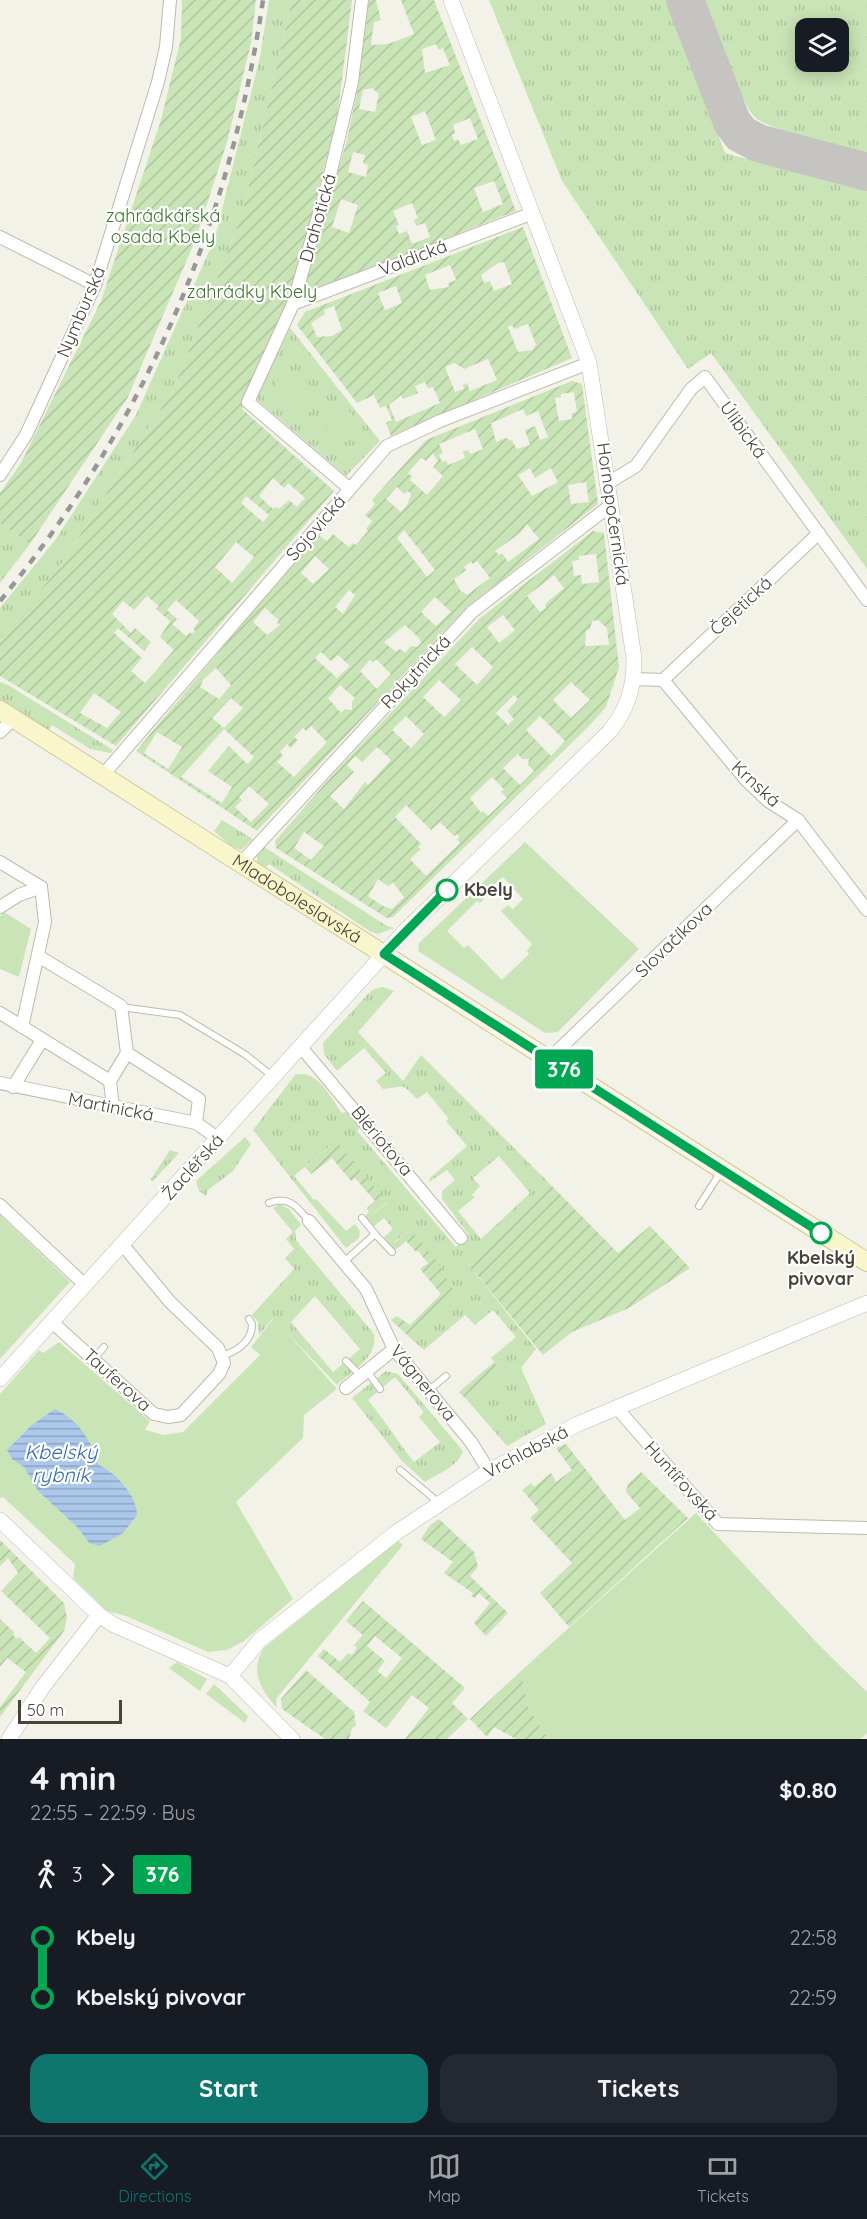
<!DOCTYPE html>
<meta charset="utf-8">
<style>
:root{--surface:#171b24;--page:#242831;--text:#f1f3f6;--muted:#9ea1a6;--line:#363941;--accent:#0f766e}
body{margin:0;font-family:Quicksand,sans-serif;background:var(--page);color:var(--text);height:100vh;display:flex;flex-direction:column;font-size:22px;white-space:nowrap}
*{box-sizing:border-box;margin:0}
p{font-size:20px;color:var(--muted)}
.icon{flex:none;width:33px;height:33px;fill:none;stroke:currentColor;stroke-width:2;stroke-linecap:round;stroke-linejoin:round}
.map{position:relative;height:1739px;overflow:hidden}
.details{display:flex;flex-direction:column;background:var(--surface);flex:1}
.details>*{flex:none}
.badge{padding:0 12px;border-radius:4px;font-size:21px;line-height:39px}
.buttons{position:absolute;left:795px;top:18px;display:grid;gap:12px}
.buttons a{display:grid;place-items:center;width:54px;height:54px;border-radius:12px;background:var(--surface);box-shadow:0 3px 15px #0003;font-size:30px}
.scale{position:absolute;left:18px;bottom:15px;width:104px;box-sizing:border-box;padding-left:6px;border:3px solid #474338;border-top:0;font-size:16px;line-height:21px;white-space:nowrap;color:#474338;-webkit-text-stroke:4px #fff;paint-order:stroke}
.map>.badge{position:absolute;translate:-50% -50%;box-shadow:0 0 0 3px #fff}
.legs{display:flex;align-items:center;gap:9px;height:66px;padding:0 30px;font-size:20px}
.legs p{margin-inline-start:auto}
.summary{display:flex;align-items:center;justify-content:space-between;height:102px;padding:0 30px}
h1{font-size:33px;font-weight:800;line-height:45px}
.primary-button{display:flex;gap:12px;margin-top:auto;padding:12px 30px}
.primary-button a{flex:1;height:69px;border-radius:18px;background:var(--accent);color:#fff;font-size:24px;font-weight:800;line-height:69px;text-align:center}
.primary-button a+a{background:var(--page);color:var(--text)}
ul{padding:0 30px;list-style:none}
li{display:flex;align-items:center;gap:21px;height:60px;font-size:22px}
li i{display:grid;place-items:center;width:9px;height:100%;margin:0 8px;background:currentColor}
li i::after{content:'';width:15px;height:15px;margin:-8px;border:4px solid;border-radius:50%;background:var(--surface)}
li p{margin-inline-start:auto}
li:first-child i{background:linear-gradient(#0000 50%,currentColor 0)}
li:last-child i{background:linear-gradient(currentColor 50%,#0000 0)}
.dock{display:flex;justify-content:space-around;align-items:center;height:84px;border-top:2px solid var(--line);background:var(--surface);font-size:16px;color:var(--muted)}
.dock a{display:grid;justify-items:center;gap:3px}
.dock .on{color:var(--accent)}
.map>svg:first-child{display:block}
.grass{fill:url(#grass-tufts);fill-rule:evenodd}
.park{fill:#c9e4b6;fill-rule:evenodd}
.garden{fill:url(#garden-furrows);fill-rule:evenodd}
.water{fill:url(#water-rules)}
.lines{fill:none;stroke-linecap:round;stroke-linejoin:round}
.taxiway{stroke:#c5c4c0;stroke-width:38}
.service-casing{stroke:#bebaad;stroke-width:8}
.minor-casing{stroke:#bebaad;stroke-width:14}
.tertiary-casing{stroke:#bebaad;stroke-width:16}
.secondary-casing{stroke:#cfc99c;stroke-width:20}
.service{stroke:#fff;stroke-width:6}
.minor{stroke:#fff;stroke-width:12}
.tertiary{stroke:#fff;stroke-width:15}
.secondary{stroke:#faf6cc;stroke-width:18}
.rail{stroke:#979797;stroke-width:4.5;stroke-dasharray:8 8;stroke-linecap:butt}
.line-1-casing{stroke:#fff;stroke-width:14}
.line-1{stroke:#00a651;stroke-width:9}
.stop-1-dot{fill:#fff;stroke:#00a651;stroke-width:3}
.labels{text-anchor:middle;stroke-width:4.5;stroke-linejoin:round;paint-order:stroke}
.park-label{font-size:18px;fill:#407430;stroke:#fff}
.street-label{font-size:18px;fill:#474338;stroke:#fff}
.stop-label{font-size:18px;font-weight:bold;fill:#474338;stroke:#fff;text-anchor:start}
.water-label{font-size:20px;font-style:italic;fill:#396baa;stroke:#fff}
</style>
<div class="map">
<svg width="867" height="1739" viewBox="0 0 867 1739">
<defs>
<pattern id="grass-tufts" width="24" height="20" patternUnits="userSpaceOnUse" patternTransform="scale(1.5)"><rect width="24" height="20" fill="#c9e4b6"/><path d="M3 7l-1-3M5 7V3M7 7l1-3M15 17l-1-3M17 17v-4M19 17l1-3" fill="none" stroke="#aec59d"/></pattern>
<pattern id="garden-furrows" width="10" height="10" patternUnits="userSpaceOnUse" patternTransform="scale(1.5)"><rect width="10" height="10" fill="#c9e4b6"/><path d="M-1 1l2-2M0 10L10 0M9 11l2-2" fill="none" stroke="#aec59d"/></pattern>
<pattern id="water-rules" width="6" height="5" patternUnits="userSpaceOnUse" patternTransform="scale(1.5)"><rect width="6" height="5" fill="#abc8eb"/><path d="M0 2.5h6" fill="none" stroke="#8da4bf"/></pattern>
</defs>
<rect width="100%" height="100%" fill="#f3f2e9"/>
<!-- grass -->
<g class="grass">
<polygon points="269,0 292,0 242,215 173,390 60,566 0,641 0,608 56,539 136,415 215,238 260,57"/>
<polygon points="489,0 667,0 725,153 867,191 867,569 711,353 688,369 562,181"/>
<path d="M702 0H867V156L791 137C781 127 768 127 757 119 747 111 745 97 735 88ZM806 28H838V62H806Z"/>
<polygon points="290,328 380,441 346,476 256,399"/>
<polygon points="0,523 30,544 0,583"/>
<polygon points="0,682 8,685 113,750 111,753 90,749 52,725 48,731 0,701"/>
<polygon points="222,820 253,839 241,850 230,845 214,831"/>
<polygon points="264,847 387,926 394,928 378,934 371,932 269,864 266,867 257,862 257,855"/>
<path d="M383 987 394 991 358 1032 403 1081 421 1055 549 1183 469 1265 536 1349 521 1368 546 1424 507 1446 467 1400 502 1371 491 1358 516 1337 493 1310 475 1325 465 1315 424 1350 407 1335 455 1294 410 1230 394 1242 398 1248 394 1250 384 1237 393 1229 384 1218 373 1227 367 1219 387 1203 336 1141 294 1176 314 1200 316 1199 346 1231 355 1224 360 1231 359 1238 346 1248 253 1130 295 1075C317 1068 331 1098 342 1113L346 1112 360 1127 357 1131 456 1247 468 1234 442 1199V1191L455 1180 447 1170 429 1182 430 1178 467 1146 446 1121 449 1119 427 1092 417 1099C400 1081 404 1087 383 1089L376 1081 386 1073 364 1048 337 1071 324 1054 323 1043 368 994 374 989ZM499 1156 530 1193 481 1239 458 1211 475 1197 472 1195 480 1186 473 1178Z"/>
<polygon points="245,1137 251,1144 233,1171 208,1190 206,1196 199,1191 196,1181"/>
<polygon points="170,1150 179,1153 152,1182 151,1179"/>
<path d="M280 1204 289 1209 301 1225 295 1231 296 1240 374 1334C378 1357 353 1371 337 1385L273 1318 259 1335 258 1322 252 1315 294 1269 285 1258 294 1249 286 1239 293 1232 273 1208ZM315 1296 360 1349 333 1372 291 1322Z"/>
<path d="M386 1371 398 1374 463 1451C459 1466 437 1474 425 1482L402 1461 352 1398ZM395 1377 424 1412 419 1417 440 1442 414 1462C398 1442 386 1422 368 1400Z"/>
<polygon points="177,1662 207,1679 200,1691 169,1668"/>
<polygon points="214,1684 248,1716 245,1723 206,1694"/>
</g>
<!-- park -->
<g class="park">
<polygon points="281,372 322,390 311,413 271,395"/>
<polygon points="347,409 362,427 347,442 331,440 323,416"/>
<path d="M525 842 639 949 558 1032 545 1033 418 951 419 943ZM503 877 523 899 513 909 508 905 501 911 532 944 527 951 529 954 502 980 468 945 464 948 447 931 477 901 480 903 484 899 480 893 484 889 489 894 494 890 492 887Z"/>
<polygon points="4,912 31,929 19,977 0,969 0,916"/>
<polygon points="0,1215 70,1282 0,1359"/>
<path d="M274 1318 337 1389 304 1415 303 1438 236 1502 293 1599 244 1641 227 1650 208 1652 126 1616 107 1611 73 1578 75 1564 3 1497 0 1498V1394L39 1350 43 1353 59 1342 150 1421 145 1430 164 1435 183 1432 260 1355 251 1347ZM56 1410 94 1449 99 1465 89 1543 77 1527 38 1491 24 1467 32 1425Z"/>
<polygon points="696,1513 820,1646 867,1692 867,1733 860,1739 548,1739 528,1707 521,1671"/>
<path d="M398 1541 403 1545 276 1699 277 1708C261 1690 249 1671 264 1648Z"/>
</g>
<!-- garden -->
<g class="garden">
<polygon points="182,0 256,0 251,43 227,142 195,241 128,397 30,544 0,523 0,493 21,463 101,301 161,120 181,38"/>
<path d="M292 0H352L337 119 289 301 242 409 334 491 116 746 0 676V641L60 566 173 390 242 215ZM273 478 284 488 288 483 305 498 297 507 289 500 279 509 276 507 273 509 259 496ZM246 496 269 515 263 522 241 503ZM236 542 254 557 232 583 215 567ZM147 596 159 606 156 609 170 621 160 637 174 650 145 683 131 671 142 658 114 633 118 628 144 651 151 642 135 628 131 633 112 614 123 601 134 610ZM176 600 199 621 193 629 195 631 192 634 190 632 186 636 172 624 177 619 167 610ZM94 693 121 712 107 728 80 713Z"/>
<path d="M369 0H376L381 20 374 22 371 45 388 44 414 34 401 0H434L516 211 307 293 303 288 347 140 357 91ZM436 44 439 50 443 48 450 65 425 73 422 49ZM372 88 379 94 375 112 359 109 363 90ZM425 111 436 140 422 145 411 117ZM470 118 478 139 461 145 458 139 454 141 452 135 455 133 453 125ZM353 152 365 155 363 163 368 165 366 177 348 172ZM494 181 503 204 483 212 474 188ZM341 199 358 205 349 233 332 227ZM412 203 418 218 414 220 416 226 425 223 430 237 412 244 407 231 399 234 396 226 399 225 393 211Z"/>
<path d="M523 227 572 358 391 436 386 423 392 420 386 406 380 408 374 395 357 403 297 325 305 312ZM504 262 512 284 494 291 490 281 484 283 481 275 498 263ZM450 265 456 280 448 283 449 287 430 290 425 275ZM396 286 402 303 385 310 378 293ZM334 306 342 330 332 336 317 337 311 323 325 314 324 310ZM528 324 536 345 532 350 518 352 508 327 512 325 514 329ZM488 359 497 380 470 391 467 383 463 385 464 389 455 392 445 367 455 363 464 369ZM425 382 428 388 433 387 440 403 396 422 389 405 401 395 403 399 418 393 415 386Z"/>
<path d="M572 381 582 384 598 504 467 607 257 831 136 751 317 534 327 541 333 534 349 547 353 543 356 545 368 531 366 529 372 521 365 515 375 504 372 500 426 440ZM574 392 577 412 572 413V419L559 421 555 398 561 397V394ZM523 409 526 416 538 411 548 437 540 440 535 426 525 430 530 445 517 449 512 441 506 438 496 442 491 423ZM475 429 483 449 470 454 468 450 463 452 465 458 448 465 446 460 442 462 439 455 443 453 439 444ZM433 453 438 461 433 467 443 476 427 495 410 480 412 477 408 473 421 458 426 461ZM530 468 535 478 551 468 558 482 532 496 518 475ZM586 482 589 502 571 504 568 485ZM397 487 404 494 408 491 411 494 407 505 401 512 386 499ZM527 524 539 539 508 562 502 553 499 555 495 551 520 533ZM404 530 435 570 427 577 397 538ZM315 556 329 569 313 584 301 573ZM477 561 490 578 467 595 460 590 454 579 466 570 464 567 471 562 473 564ZM349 590 355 595 343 614 335 607ZM435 597 451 612 436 626 421 612ZM265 608 279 620 277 623 280 625 267 635 253 622ZM405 625 419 638 421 643 417 647 411 646 405 653 400 649 396 652 384 642ZM321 652 331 661 338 655 350 666 337 678 315 658ZM376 659 391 674 377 689 360 671 370 660 373 662ZM216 668 231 685 219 699 200 687 203 680ZM340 685 355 698 352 702V710L345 709 341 713 328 698ZM231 698 243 708 224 728 212 718ZM311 726 327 742 294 777 277 762 283 756 280 752 287 744 291 748 298 740 294 737 303 728 306 731ZM224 729 254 757 247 764 229 746 208 771 232 787 222 803 181 777ZM157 732 182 747 168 769 144 753ZM249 786 269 804 251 822 235 807 242 800 239 797Z"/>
<path d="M593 531 604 533 619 667 606 707 589 726 393 917 387 918 276 848 275 841 337 770 479 619ZM596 554 599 582 582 584 581 575 574 576 572 561 579 560V556ZM554 575 564 588 545 604 546 608 540 612 527 596ZM503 615 515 630 499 643 487 627ZM598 620 607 628 609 645 585 646 586 630 590 629 592 621ZM472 647 493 667 477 685 455 664ZM439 680 461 700 444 717 423 697ZM571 682 590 700 571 718 553 700ZM514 695 518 699 507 711 514 719 508 725 496 713ZM406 716 424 734 411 748 392 730ZM540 716 565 741 551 756 526 730ZM377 747 391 760 368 785 365 782 344 809 330 796 354 772 347 765 355 756 362 762ZM518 754 522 759H529L528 765 534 771 520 785 503 768ZM492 777 504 789 501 792 507 798 488 816 483 811 481 813 470 798ZM406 805 431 830 440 822 454 836 457 834 460 837 457 839 460 843 426 876 410 859 421 849 418 847 421 844 395 817ZM304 832 324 846 311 860 294 848ZM378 879 388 886 393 882 404 897 392 909 383 906 368 896Z"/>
<polygon points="336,1141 387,1202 367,1219 365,1216 369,1212 367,1208 375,1201 355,1178 351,1181 332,1158 311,1174 305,1167"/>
<polygon points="549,1183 618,1253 650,1226 690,1268 629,1308 572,1332 543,1355 469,1265"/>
<polygon points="410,1230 437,1261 455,1294 407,1335 391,1320 397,1316 410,1325 441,1294 420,1269 428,1263 418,1251 416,1252 406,1241 398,1248 394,1243"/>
<polygon points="494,1362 502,1371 467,1400 459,1392"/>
<polygon points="566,1444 625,1520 640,1508 626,1492 628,1484 641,1472 688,1518 569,1627 540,1593 572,1563 530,1518 539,1510 522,1490 531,1483 534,1487 551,1473 556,1482 572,1470 556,1448"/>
<polygon points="439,1519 474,1552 478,1567 470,1576 508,1613 486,1636 474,1623 490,1603 479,1593 475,1598 471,1596 473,1593 444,1573 453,1562 421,1539 430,1525"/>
<polygon points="0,1540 64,1603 67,1618 64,1631 0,1717 0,1707 26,1672 7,1658 0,1667 0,1619 14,1632 13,1635 17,1639 19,1637 36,1653 50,1638 1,1591 18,1573 8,1558 0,1566"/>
<path d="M363 1601 465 1688 452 1703 468 1719 447 1739H405L429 1708 412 1695 386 1728 363 1711 370 1702 318 1656 324 1649 340 1662 348 1653 352 1655 357 1648 354 1645 363 1635 346 1621ZM375 1636 402 1658 386 1678 377 1671 385 1661 367 1646Z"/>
<polygon points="306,1670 354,1712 356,1726 352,1728 349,1739 325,1739 282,1709 281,1699"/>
<polygon points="521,1671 528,1707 548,1739 516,1739 494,1727 487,1737 470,1719"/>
</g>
<!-- water -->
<path class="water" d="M55 1409C79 1420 91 1441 99 1465 116 1473 137 1496 137 1515L123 1533 100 1546 89 1543 77 1527 38 1491 24 1467 12 1459 7 1450 32 1425Z"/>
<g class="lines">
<!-- taxiway -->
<polyline class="taxiway" points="685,0 732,122 741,134 758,143 867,172"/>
<!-- service casing -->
<g class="service-casing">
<g id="service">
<polyline points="121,1007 180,1015 246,1055 272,1076"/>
<path d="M269 1203C289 1195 297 1207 309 1221"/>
<polyline points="699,1206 722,1170"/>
<polyline points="362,1218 375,1234"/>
<polyline points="344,1262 375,1234 392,1252"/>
<path d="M222 1356C237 1351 252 1342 252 1324L249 1319"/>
<polyline points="94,1359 104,1347"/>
<polyline points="346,1361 361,1376"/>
<polyline points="367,1371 380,1389"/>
<polyline points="429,1390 446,1376"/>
<polyline points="400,1470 438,1502"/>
</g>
</g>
<!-- minor casing -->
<g class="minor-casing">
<g id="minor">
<polyline points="0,237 95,285"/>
<polyline points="293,304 533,213"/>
<polyline points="0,475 26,435 95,285 158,82 166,47 170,0"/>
<polyline points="608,483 636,466 691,389 705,377 867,600"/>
<polyline points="350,489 248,402 293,304 330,175 352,82 362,0"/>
<polyline points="634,679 663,680 746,780 768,801 798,820 867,910"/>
<polyline points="663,680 819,533"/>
<polyline points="0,732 14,718"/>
<polyline points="103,775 387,446 440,421 589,363"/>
<polyline points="0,862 41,887"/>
<polyline points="241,863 472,612 611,505"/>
<polyline points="0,907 19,895 41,887"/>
<polyline points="38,956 121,1006 127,1053 199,1099 196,1123"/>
<polyline points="0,1013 110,1081 113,1108"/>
<polyline points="22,1027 45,922 41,887"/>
<polyline points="301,1047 461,1238"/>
<polyline points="549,1059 798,820"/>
<polyline points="110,1081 127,1053"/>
<polyline points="0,1083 196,1123 219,1139"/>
<polyline points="13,1087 42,1040"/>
<polyline points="0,1205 85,1285"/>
<polyline points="309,1221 366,1289 394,1349 471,1442 489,1471"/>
<polyline points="52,1322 147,1408 154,1414 168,1417 181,1415 219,1374 224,1363 218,1348 170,1302 122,1244"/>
<polyline points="346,1388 394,1349"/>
<polyline points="616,1407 718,1524 867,1528"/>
</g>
</g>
<!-- tertiary casing -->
<g class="tertiary-casing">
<g id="tertiary">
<path d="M0 1379 405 931 609 732C628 709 634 688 634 658L589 363 451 0"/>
<polyline points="0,1520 99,1615 114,1625 230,1676 292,1739"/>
<polyline points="230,1676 260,1640 297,1611 397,1532 489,1471 578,1424 867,1303"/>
<polyline points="9,1739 42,1688 99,1615"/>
</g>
</g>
<!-- secondary casing -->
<g class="secondary-casing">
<g id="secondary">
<path id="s1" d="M0 710 867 1262"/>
</g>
</g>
<!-- service -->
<use href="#service" class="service"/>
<!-- minor -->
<use href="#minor" class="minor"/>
<!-- tertiary -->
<use href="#tertiary" class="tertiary"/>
<!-- secondary -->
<use href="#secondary" class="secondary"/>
<!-- rail -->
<path class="rail" d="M0 601C144 425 230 225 263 0"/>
</g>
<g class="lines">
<!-- line-1 casing -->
<g class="line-1-casing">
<polyline id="line-1" points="447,890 384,954 821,1233"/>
</g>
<!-- line-1 -->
<use href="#line-1" class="line-1"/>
</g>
<!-- markers -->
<g class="stop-1-dot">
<circle cx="447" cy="890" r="10"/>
<circle cx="821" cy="1233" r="10"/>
</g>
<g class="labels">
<!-- park labels -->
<g class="park-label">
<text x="163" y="222">zahrádkářská<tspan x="163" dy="21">osada Kbely</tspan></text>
<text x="252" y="298">zahrádky Kbely</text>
</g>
<!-- street labels -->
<g class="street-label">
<text transform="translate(318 218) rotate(-74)" y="6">Drahotická</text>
<text transform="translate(413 258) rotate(-21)" y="6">Valdická</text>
<text transform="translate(81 312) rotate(-67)" y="6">Nymburská</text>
<text transform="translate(743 430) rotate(54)" y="6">Úlibická</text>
<text transform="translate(613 514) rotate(82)" y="6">Hornopočernická</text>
<text transform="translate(316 528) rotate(-49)" y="6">Sojovická</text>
<text transform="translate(741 606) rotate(-43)" y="6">Čejetická</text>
<text transform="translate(416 672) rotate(-47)" y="6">Rokytnická</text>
<text transform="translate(756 784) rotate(43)" y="6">Krnská</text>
<text dy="6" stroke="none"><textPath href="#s1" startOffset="352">Mladoboleslavská</textPath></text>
<text transform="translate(674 940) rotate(-44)" y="6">Slovačíkova</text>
<text transform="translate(111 1107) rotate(11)" y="6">Martinická</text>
<text transform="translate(382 1141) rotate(50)" y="6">Blériotova</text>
<text transform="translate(193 1167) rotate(-48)" y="6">Žacléřská</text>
<text transform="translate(117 1380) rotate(42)" y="6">Tauferova</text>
<text transform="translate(423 1383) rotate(51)" y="6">Vágnerova</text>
<text transform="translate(526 1452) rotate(-28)" y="6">Vrchlabská</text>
<text transform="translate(681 1481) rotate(48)" y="6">Huntířovská</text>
</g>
<!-- stop labels -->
<g class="stop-label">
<text x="464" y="896">Kbely</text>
<text x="821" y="1264" text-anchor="middle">Kbelský<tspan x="821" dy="21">pivovar</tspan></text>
</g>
<!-- water labels -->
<g class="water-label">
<text x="61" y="1459">Kbelský<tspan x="61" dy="23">rybník</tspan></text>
</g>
</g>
</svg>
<div class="buttons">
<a><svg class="icon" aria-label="layers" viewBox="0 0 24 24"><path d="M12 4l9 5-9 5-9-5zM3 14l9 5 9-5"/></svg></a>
</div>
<div class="scale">50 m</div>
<b class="badge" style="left:564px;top:1069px;background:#00a651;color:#fff">376</b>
</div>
<section class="details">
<div class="summary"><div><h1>4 min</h1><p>22:55 – 22:59 · Bus</p></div><b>$0.80</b></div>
<div class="legs"><svg class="icon" aria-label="walk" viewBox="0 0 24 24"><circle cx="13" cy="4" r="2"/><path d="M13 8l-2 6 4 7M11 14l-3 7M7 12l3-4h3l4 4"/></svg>3<svg class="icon" aria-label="forward" viewBox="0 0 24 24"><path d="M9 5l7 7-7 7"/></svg><b class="badge" style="background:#00a651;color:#fff">376</b></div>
<ul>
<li><i style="color:#00a651"></i><b>Kbely</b><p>22:58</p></li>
<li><i style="color:#00a651"></i><b>Kbelský pivovar</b><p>22:59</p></li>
</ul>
<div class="primary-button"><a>Start</a><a>Tickets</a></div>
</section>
<nav class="dock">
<a class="on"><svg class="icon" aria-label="directions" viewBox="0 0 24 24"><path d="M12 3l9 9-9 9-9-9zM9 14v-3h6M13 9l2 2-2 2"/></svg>Directions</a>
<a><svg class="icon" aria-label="map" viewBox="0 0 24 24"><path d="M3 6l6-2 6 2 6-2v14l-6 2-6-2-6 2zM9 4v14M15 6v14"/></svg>Map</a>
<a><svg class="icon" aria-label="tickets" viewBox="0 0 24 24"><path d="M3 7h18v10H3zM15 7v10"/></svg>Tickets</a>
</nav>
